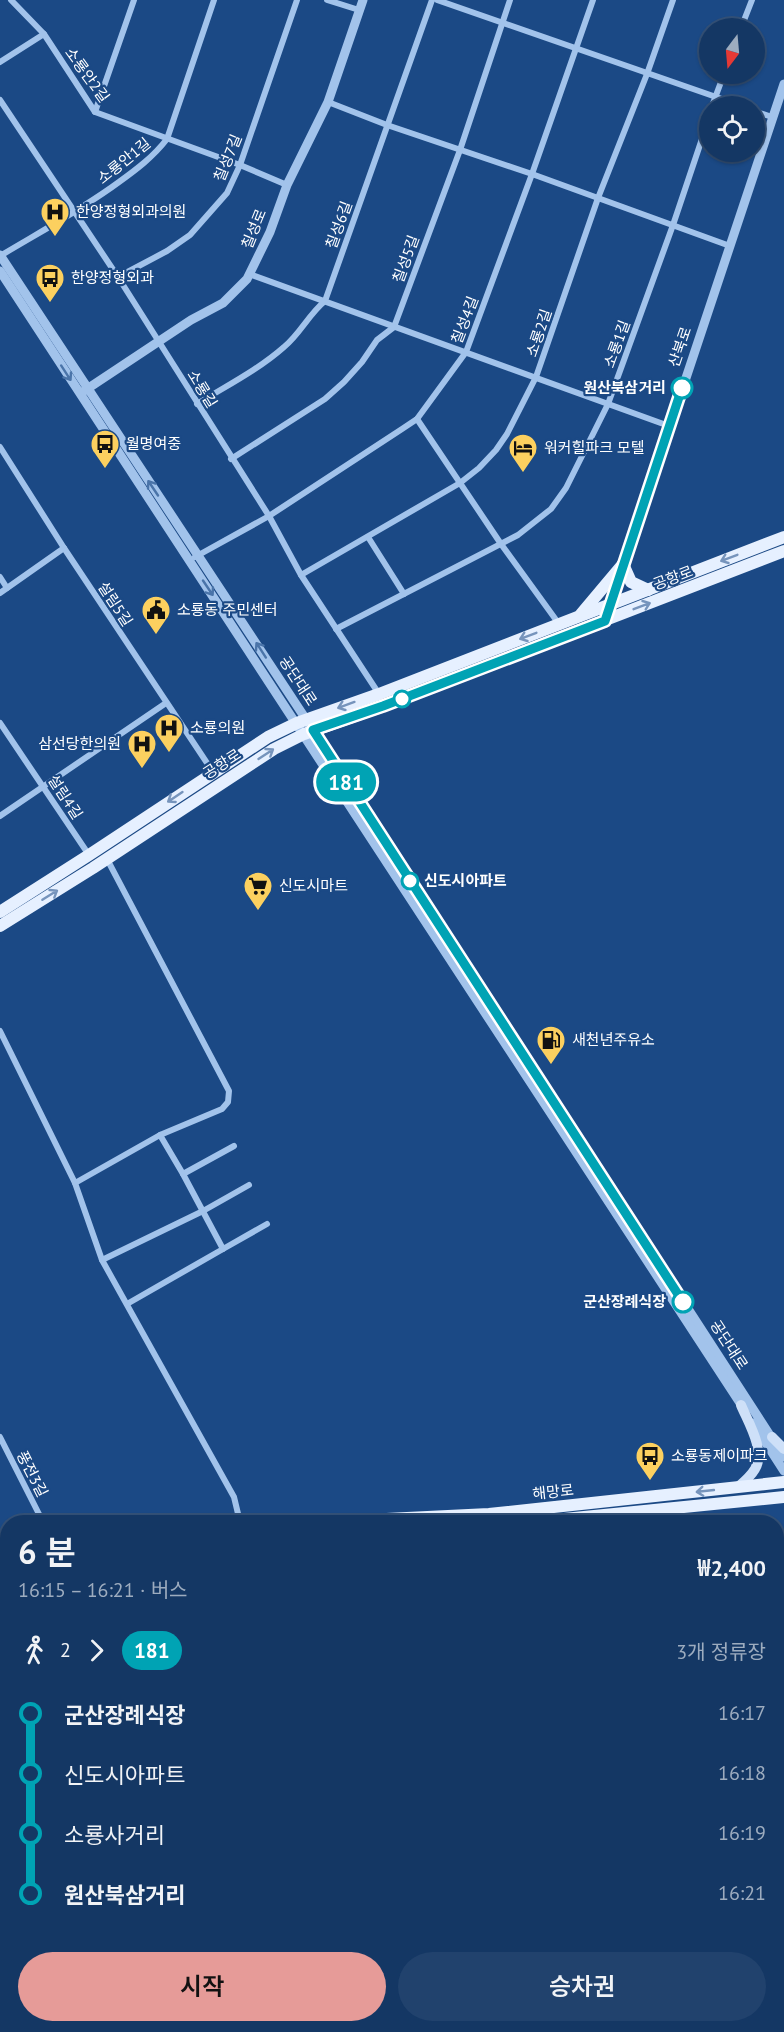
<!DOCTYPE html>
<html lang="ko">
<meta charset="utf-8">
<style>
:root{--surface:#143764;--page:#21426d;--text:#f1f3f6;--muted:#9dacbf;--line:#335178;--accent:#e69b98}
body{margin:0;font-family:"PT Sans","Noto Sans KR",sans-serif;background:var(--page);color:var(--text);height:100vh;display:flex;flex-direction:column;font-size:22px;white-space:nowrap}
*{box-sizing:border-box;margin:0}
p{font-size:20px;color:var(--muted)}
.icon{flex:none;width:33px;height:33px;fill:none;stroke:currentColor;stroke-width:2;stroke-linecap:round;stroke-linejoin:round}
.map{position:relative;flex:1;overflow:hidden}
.side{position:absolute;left:0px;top:1515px;width:784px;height:518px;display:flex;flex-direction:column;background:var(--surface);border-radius:24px 24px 0 0;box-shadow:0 2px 4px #0004,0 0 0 2px var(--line)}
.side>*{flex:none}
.badge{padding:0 12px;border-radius:20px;font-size:21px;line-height:39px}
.needle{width:39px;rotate:196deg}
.controls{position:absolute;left:699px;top:18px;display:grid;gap:12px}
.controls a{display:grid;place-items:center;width:66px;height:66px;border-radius:50%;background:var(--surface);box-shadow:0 2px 4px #0004,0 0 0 2px var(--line);font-size:30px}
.map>.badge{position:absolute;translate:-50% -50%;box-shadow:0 0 0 3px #fff}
.legs{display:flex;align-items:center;gap:9px;height:66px;padding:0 18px;font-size:20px}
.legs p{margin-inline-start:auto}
.head{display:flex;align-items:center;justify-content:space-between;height:102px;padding:0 18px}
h1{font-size:33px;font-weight:600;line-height:45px}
.cta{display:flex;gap:12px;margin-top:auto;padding:12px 18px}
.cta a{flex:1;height:69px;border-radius:36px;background:var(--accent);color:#111;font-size:24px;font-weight:600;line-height:69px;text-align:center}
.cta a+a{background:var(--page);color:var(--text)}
ul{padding:0 18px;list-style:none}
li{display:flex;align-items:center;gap:21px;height:60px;font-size:22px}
li i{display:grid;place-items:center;width:9px;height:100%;margin:0 8px;background:currentColor}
li i::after{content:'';width:15px;height:15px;margin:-8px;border:4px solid;border-radius:50%;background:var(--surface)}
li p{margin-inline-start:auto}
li:first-child i{background:linear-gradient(#0000 50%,currentColor 0)}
li:last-child i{background:linear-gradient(currentColor 50%,#0000 0)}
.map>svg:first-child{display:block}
.green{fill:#2e62a3}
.water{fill:#3d5f8b;stroke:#95bded;stroke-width:1.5}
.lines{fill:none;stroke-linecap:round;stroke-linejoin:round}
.minor{stroke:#a2c3eb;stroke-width:6}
.tertiary{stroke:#a2c3eb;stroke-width:9}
.secondary{stroke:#cee0f8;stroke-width:10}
.primary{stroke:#e6f0ff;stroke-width:12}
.oneway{stroke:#4a74a9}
.oneway2{stroke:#7694bc}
.line-1-casing{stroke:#fff;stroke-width:14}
.line-1{stroke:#00a3b4;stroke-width:9}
.stop-1-dot{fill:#fff;stroke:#00a3b4;stroke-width:3}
.labels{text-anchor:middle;stroke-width:4.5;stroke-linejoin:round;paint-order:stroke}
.street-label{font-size:15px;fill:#fff;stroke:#1b4985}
.poi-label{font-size:15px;fill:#fff;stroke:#1b4985;text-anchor:start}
.stop-label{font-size:15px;font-weight:bold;fill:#fff;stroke:#1b4985;text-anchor:end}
</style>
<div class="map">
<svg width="784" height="2032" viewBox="0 0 784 2032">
<rect width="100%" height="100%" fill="#1b4985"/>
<!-- green -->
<polygon class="green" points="0,1806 7,1808 7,1911 0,1909"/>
<!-- water -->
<polygon class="water" points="0,1909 7,1911 8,2025 580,2025 581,2032 0,2032"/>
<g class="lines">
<!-- minor -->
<g class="minor">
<polyline points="11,0 44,34 95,112 240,165 287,185"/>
<polyline points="327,0 359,10"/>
<polyline points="437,0 742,106"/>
<polyline points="741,28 752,0"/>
<polyline points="0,62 44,34"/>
<polyline points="0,100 118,277 269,516 301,575 379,694"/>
<polyline points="328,102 387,125 532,174 730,246"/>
<polyline points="712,106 724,74"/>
<polyline points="754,111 772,117"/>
<polyline points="95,112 134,0"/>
<path d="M0 256C40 232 81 210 119 182 137 169 153 157 167 139L214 0"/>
<polyline points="249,274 669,426"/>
<polyline points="118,277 167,251 190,235 227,193 240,165 297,0"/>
<path d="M197 404C226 386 258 370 284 347 300 334 309 314 325 301L432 0"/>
<polyline points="417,419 501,544 559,624"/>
<polyline points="0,447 64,548 213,772"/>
<polyline points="231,459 325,399 344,382 362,362 377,340 394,327 460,150 510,0"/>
<polyline points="368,537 404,594"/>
<polyline points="195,557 269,516 402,429 417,419 466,352 532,174 593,0"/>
<polyline points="301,575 460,483 479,468 496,450 507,434 536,377 598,198 647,74 673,0"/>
<polyline points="0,577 7,588"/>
<polyline points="0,593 64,548"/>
<polyline points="336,629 518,535 551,509 566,488 608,404 673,225 710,115"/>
<polyline points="0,723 89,855"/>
<polyline points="0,816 166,703"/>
<polyline points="0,1031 75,1183 102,1260 234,1497 240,1522"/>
<polyline points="160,1135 183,1174 234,1146"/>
<polyline points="183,1174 223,1249 267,1224"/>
<polyline points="75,1183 160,1135 222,1109 228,1102 229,1091 107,859"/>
<polyline points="102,1260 203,1211 249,1185"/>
<polyline points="127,1304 223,1249"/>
<polyline points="0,1437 43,1522"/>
<polyline points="0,1806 8,1808"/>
</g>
<!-- tertiary -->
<g class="tertiary">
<polyline points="0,255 313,730 784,1457"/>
<polyline points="0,271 744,1409"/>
<polyline points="84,391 191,320 223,303 247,279 270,232 287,185 328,102 363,0"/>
<polyline points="605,621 784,84"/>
<polyline points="753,1423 784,1471"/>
</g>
<!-- secondary -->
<g class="secondary">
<polyline points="772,1437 784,1449"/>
<path d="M738 1487C744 1482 751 1476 755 1469 766 1451 748 1422 741 1405"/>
</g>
<!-- primary -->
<g class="primary">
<polyline points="623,564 631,582 648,590"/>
<polyline points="581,614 623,564"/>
<polyline points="0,912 89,855 268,737 297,723 379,694 784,537"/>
<polyline points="0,926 93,868 274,749 304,734 383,706 784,551"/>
<polyline points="325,1522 489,1514 784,1482"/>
<polyline points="534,1522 784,1497"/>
<polyline points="0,1542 8,1542"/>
<polyline points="0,1558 8,1558"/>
</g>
</g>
<!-- one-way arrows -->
<defs><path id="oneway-shaft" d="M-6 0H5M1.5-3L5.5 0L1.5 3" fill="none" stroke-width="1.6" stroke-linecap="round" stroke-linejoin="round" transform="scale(1.5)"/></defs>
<g class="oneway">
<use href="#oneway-shaft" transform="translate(66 373) rotate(57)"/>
<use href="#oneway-shaft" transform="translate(153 488) rotate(-124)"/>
<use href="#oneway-shaft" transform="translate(208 588) rotate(56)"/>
<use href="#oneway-shaft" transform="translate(261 650) rotate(-123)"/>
</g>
<g class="oneway2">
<use href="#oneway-shaft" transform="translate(729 558) rotate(159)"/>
<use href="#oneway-shaft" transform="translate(642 606) rotate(-21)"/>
<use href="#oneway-shaft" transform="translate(528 636) rotate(159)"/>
<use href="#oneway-shaft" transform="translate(346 705) rotate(160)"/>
<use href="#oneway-shaft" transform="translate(266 754) rotate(-33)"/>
<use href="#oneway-shaft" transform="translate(175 797) rotate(146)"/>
<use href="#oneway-shaft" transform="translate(50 895) rotate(-32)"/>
<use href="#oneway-shaft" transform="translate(705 1491) rotate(174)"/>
</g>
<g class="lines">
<!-- line-1 casing -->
<g class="line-1-casing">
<polyline id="line-1" points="682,388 605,621 383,706 313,730 683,1302"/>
</g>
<!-- line-1 -->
<use href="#line-1" class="line-1"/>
</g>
<!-- icons -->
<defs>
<g id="hospital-pin" transform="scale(1.5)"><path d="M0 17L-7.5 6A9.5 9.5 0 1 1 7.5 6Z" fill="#fcd05f" stroke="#1b4985"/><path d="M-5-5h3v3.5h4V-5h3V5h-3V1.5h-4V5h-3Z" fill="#111"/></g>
<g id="bus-pin" transform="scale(1.5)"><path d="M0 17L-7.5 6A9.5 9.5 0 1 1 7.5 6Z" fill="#fcd05f" stroke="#1b4985"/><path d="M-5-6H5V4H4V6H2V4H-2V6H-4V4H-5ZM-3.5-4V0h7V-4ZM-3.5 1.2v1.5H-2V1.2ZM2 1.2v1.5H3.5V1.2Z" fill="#111"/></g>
<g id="hotel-pin" transform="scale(1.5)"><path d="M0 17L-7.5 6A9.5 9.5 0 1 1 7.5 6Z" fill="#fcd05f" stroke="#1b4985"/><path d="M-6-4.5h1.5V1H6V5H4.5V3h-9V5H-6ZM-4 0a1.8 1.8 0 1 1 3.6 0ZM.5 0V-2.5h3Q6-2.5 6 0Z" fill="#111"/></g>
<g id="civic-pin" transform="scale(1.5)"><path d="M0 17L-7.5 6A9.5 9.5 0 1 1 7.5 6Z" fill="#fcd05f" stroke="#1b4985"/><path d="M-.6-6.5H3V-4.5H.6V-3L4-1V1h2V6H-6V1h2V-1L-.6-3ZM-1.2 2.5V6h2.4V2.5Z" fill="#111"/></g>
<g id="supermarket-pin" transform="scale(1.5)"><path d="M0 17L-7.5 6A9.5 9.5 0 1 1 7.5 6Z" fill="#fcd05f" stroke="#1b4985"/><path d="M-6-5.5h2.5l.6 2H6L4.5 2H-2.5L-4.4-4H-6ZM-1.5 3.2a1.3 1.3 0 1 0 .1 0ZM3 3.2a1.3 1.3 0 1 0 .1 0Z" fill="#111"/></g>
<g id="fuel-pin" transform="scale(1.5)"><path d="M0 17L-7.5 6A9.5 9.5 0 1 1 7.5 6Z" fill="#fcd05f" stroke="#1b4985"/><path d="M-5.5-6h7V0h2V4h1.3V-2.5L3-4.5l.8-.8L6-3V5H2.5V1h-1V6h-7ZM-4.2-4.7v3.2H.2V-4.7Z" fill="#111"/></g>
</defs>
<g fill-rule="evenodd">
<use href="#hospital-pin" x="55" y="212"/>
<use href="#bus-pin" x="50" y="278"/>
<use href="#bus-pin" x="105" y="444"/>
<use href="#hotel-pin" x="523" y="448"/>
<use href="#civic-pin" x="156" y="610"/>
<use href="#hospital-pin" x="169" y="728"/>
<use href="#hospital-pin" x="142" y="744"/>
<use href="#supermarket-pin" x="258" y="886"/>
<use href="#fuel-pin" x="551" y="1040"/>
<use href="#bus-pin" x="650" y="1456"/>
</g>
<!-- markers -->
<g class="stop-1-dot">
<circle cx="682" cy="388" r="10"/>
<circle cx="402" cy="699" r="8"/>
<circle cx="410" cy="881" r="8"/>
<circle cx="683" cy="1302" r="10"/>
</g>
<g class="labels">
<!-- street labels -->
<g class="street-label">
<text transform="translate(87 75) rotate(54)" y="5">소룡안2길</text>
<text transform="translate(228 158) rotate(-68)" y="5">칠성7길</text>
<text transform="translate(124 161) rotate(-39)" y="5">소룡안1길</text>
<text transform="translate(339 225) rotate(-70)" y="5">칠성6길</text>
<text transform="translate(254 229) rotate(-68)" y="5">칠성로</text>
<text transform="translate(406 259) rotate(-70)" y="5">칠성5길</text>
<text transform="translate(465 320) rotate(-69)" y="5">칠성4길</text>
<text transform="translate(539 333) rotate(-71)" y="5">소룡2길</text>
<text transform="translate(617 344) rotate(-70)" y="5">소룡1길</text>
<text transform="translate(680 347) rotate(-71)" y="5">산북로</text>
<text transform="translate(202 389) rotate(58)" y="5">소룡길</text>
<text transform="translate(673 578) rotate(-21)" y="5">공항로</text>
<text transform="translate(115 604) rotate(57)" y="5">설림5길</text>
<text transform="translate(298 681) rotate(57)" y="5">공단대로</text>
<text transform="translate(222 764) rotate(-33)" y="5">공항로</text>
<text transform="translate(65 797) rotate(57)" y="5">설림4길</text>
<text transform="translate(729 1345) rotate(57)" y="5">공단대로</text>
<text transform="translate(32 1474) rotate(63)" y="5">풍전3길</text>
<text transform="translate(553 1492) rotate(-6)" y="5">해망로</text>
</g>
<!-- poi labels -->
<g class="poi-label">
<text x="76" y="217">한양정형외과의원</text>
<text x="71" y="283">한양정형외과</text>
<text x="126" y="449">월명여중</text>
<text x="544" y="453">워커힐파크 모텔</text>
<text x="177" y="615">소룡동 주민센터</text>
<text x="190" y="733">소룡의원</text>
<text x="121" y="749" text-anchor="end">삼선당한의원</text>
<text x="279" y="891">신도시마트</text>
<text x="572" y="1045">새천년주유소</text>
<text x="671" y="1461">소룡동제이파크</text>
</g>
<!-- stop labels -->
<g class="stop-label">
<text x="666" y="393">원산북삼거리</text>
<text x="424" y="886" text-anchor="start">신도시아파트</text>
<text x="666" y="1307">군산장례식장</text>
</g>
</g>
</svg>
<div class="controls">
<a><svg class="needle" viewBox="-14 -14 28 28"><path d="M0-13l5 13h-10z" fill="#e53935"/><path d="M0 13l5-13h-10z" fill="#9dacbf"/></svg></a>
<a><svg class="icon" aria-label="locate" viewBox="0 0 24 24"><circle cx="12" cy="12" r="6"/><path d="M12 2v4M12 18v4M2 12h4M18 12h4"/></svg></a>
</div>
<b class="badge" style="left:346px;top:782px;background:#00a3b4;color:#fff">181</b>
<section class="side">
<div class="head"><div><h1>6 분</h1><p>16:15 – 16:21 · 버스</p></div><b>₩2,400</b></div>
<div class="legs"><svg class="icon" aria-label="walk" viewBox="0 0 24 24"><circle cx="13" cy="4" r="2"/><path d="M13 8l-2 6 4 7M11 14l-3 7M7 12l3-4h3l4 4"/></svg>2<svg class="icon" aria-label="forward" viewBox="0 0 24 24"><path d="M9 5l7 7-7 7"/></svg><b class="badge" style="background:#00a3b4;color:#fff">181</b><p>3개 정류장</p></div>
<ul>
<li><i style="color:#00a3b4"></i><b>군산장례식장</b><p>16:17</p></li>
<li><i style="color:#00a3b4"></i><span>신도시아파트</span><p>16:18</p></li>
<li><i style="color:#00a3b4"></i><span>소룡사거리</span><p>16:19</p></li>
<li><i style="color:#00a3b4"></i><b>원산북삼거리</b><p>16:21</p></li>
</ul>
<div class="cta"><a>시작</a><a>승차권</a></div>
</section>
</div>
